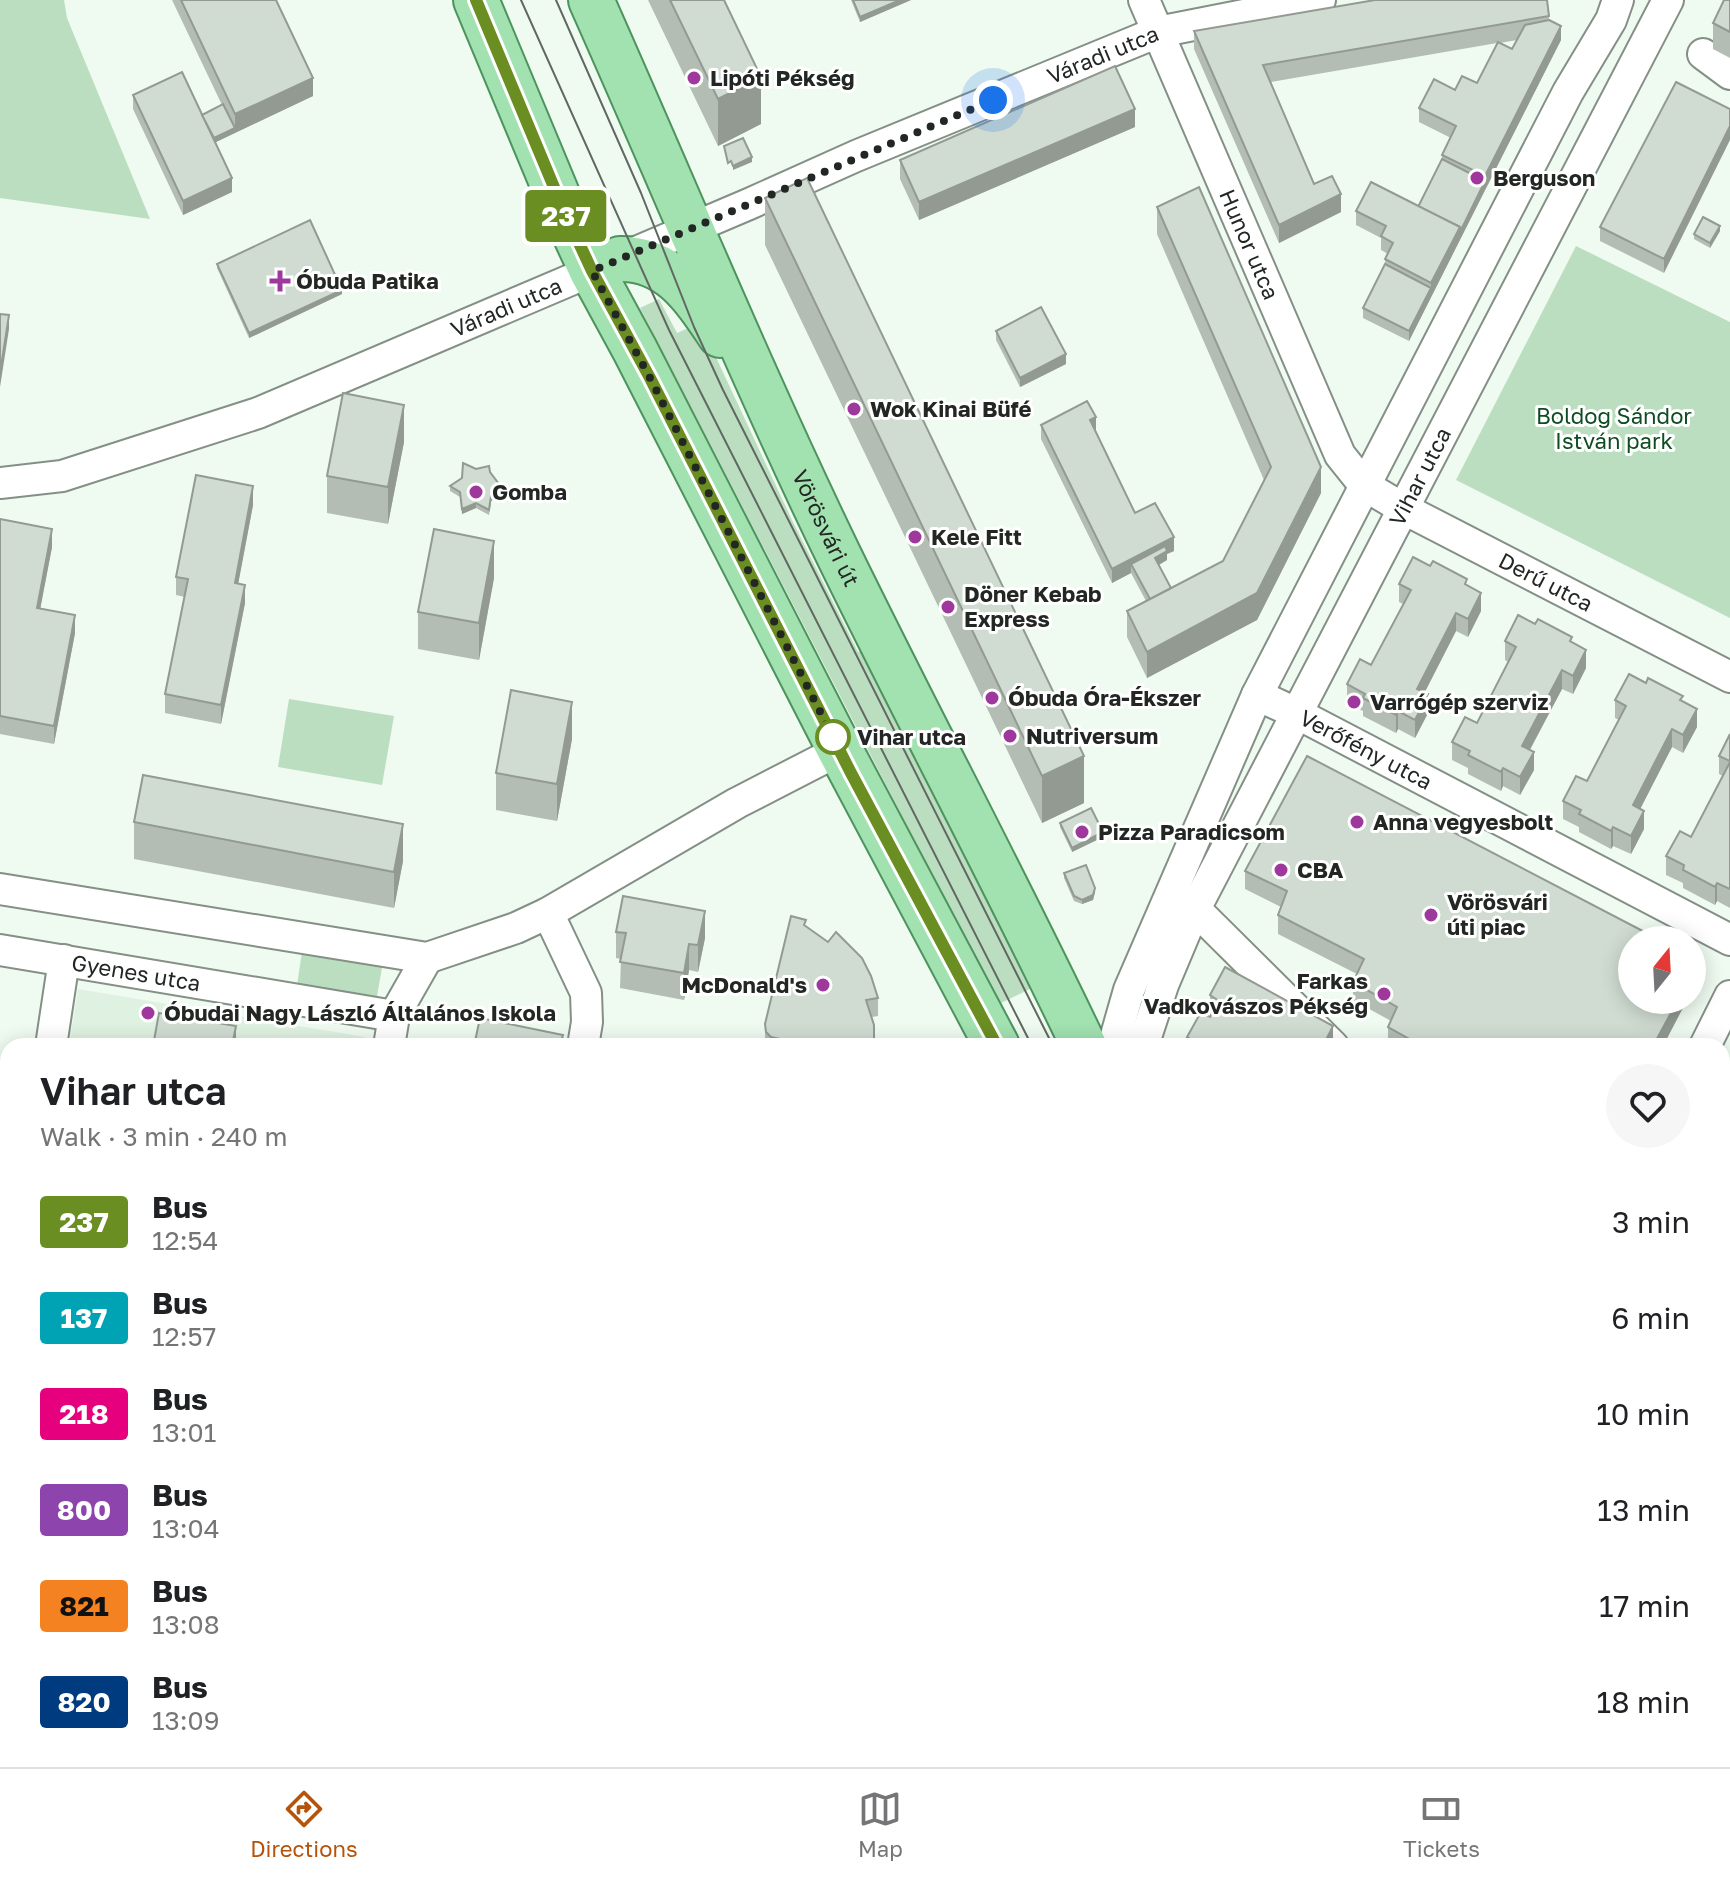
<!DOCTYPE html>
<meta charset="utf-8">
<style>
:root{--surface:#fff;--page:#f6f6f6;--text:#202124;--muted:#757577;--line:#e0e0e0;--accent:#b45309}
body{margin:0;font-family:"Golos Text",sans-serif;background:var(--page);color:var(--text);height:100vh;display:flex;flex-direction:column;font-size:30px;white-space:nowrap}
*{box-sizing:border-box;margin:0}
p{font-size:26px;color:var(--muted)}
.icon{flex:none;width:44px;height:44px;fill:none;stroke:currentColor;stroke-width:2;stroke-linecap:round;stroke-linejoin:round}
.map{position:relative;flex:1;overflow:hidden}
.details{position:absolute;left:0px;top:1038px;width:1730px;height:730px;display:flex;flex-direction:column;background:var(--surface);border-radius:24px 24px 0 0;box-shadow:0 4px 20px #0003}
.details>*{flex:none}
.badge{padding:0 16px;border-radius:6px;font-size:28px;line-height:52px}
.needle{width:52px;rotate:18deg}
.controls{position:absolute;left:1618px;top:926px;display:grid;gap:16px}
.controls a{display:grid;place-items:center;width:88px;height:88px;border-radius:50%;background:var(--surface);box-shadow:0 4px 20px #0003;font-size:40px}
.you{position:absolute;width:40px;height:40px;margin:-20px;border:6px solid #fff;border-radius:50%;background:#1a73e8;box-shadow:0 0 0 12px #1a73e833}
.map>.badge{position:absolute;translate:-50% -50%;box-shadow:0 0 0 4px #fff}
.round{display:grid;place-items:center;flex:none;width:84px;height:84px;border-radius:42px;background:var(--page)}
.summary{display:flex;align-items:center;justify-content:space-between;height:136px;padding:0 40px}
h1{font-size:38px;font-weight:600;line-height:60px}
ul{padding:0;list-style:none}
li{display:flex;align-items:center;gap:24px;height:96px;padding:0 40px}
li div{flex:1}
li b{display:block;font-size:30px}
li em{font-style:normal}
li .badge{min-width:88px;font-weight:700;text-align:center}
.dock{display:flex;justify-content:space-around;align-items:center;height:112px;border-top:2px solid var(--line);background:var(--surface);font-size:22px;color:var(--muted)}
.dock a{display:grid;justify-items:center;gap:4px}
.dock .selected{color:var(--accent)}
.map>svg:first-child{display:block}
.built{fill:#dff1e1}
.green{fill:#bcdec0}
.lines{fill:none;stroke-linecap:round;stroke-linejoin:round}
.street-casing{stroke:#848f86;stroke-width:34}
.primary-casing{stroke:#4d935d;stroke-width:48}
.street{stroke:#fff;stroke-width:30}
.primary{stroke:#a2e1b0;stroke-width:44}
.tram{stroke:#616862;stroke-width:2}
.wall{fill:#b3bdb4;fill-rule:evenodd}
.shaded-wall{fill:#929a92}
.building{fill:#d0dcd1;stroke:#929a92;stroke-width:2}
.line-casing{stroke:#fff;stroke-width:18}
.line{stroke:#6b8e23;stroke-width:12}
.walk{stroke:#232724;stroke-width:8;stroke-dasharray:0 14.4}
.poi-dot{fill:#9f389c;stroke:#fff;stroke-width:3}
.stop-dot{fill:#fff;stroke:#6b8e23;stroke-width:4}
.labels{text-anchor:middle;stroke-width:6;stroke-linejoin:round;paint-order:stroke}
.street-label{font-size:22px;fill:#232724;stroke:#fff}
.poi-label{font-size:22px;font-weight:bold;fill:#232724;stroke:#fff;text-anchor:start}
.park-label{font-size:22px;fill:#0e4d22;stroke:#fff}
.stop-label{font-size:22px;font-weight:bold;fill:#232724;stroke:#fff;text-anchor:start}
</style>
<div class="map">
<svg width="1730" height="1767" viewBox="0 0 1730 1767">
<rect width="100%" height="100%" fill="#effbf0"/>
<!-- built -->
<g class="built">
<polygon points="78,989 365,1037 363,1046 69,1046"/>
<polygon points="471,1760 768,1760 767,1767 470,1767"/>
</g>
<!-- green -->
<g class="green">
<polygon points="0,0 64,0 67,18 150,219 0,198"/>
<polygon points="1576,246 1730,322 1730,618 1456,480"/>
<polygon points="659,299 677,333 700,323 792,520 858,652 864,650 1034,987 999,1004 640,308"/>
<polygon points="289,699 394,716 382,785 278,767"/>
<polygon points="304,938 385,951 374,1013 295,999"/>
<polygon points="0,1467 8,1468 8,1760 84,1760 83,1767 0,1767"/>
</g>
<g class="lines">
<!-- street casing -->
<g class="street-casing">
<g id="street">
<path id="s1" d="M1144 0 1340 455 1364 485 1404 509 1730 677"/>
<polyline points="1703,54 1730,74"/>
<path id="s2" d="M0 483 62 476 258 413 749 204 856 156 1158 32 1320 0"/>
<path id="s3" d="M1257 695 1298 714 1730 940"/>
<polyline points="0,889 427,958 516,928 548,913 737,803 840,750"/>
<polyline points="1195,909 1333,1046"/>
<polyline points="548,913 586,993 587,1022 583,1046"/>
<path id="s4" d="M0 950 394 1016"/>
<polyline points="51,1046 64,960"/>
<polyline points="389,1046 394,1016 427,958"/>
<polyline points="1113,1046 1129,990 1257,695 1568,92 1611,20 1618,0"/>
<path id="s5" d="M1143 1046 1163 985 1195 909 1668 0"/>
<polyline points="1705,1046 1730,996"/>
<polyline points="1722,1222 1730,1227"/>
<polyline points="0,1399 8,1344"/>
<polyline points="0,1423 8,1424"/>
<polyline points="261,1767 262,1760"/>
<polyline points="451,1767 452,1760"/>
<polyline points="792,1767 793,1760"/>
<polyline points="973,1767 975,1760"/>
</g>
</g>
<!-- primary casing -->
<g class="primary-casing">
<g id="primary">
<polyline points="476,0 561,204 592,271 635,350 840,750 997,1046"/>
<path id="s6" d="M591 0C674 186 751 375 840 558 920 722 1006 882 1084 1046"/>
<path d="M620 259C670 258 695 298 720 335"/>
<polyline points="1372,1760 1376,1767"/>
<polyline points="1486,1760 1491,1767"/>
</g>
</g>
<!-- street -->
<use href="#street" class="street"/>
<!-- primary -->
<use href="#primary" class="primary"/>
<!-- tram -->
<g class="tram">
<polyline points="521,0 669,330 1032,1046"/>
<polyline points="556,0 641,193 694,327 723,390 1053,1046"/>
<polyline points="1428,1760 1432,1767"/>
<polyline points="1450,1760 1455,1767"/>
</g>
</g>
<!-- wall -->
<g class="wall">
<polygon points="172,0 276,0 313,96 215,142 232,192 183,215 133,109 133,95 202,115 222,105"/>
<polygon points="648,0 724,0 761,124 718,146"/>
<polygon points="851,0 911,0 860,22"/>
<polygon points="1730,0 1730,58 1713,49 1713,23"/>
<path d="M1549 16V20L1561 40 1409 341 1363 318V308L1385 264V259L1388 254 1381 250V238L1356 225V211L1418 207 1442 159V155L1451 138 1419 122V108L1455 90 1477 83 1497 43 1271 82 1314 184 1341 212 1279 243 1194 49V31ZM1517 40 1512 49 1500 43Z"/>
<polygon points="1676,82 1664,273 1600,241 1600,227"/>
<polygon points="1135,127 919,220 900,179 900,160"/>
<polygon points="765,198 1084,803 1042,823 765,245"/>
<polygon points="1157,207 1321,493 1257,620 1147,678 1127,637 1127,611 1146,601 1131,573 1112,583 1041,439 1041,425 1096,431 1135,513 1174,551 1167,554 1167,560 1159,565 1171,588 1223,561 1264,480 1157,234"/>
<polygon points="1720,231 1710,248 1694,239 1694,234"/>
<polygon points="217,264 342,294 249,338 217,268"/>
<polygon points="996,331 1066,364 1020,387 996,340"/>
<polygon points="404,442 388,524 327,513 327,476"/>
<polygon points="476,469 490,472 502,493 491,501 489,515 476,508 462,514 460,497 450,491 450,486"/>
<polygon points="253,505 238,583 245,603 221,724 165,713 165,694 185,597 176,595 176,577"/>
<polygon points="0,519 52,547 40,608 75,633 54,744 0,734"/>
<polygon points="494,578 479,660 418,649 418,612"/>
<polygon points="1399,584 1467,585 1481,611 1468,637 1456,631 1425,692 1428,713 1415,738 1398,729 1396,733 1363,716 1363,711 1347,703 1347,684 1371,665 1403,604 1399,602"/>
<polygon points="1505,641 1572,643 1586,668 1573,694 1562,689 1530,750 1534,770 1520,795 1503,786 1501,791 1468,774 1468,768 1452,760 1452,742 1477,723 1508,662 1505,660"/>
<polygon points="1615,700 1683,702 1697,727 1683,753 1672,747 1640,809 1644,829 1631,854 1613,846 1611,849 1579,832 1579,827 1563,819 1563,801 1587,781 1619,720 1615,718"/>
<polygon points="1730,734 1730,908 1717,901 1715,905 1683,888 1683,883 1666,875 1666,856 1691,837 1723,776 1719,774 1719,756"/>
<polygon points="572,739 557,821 496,810 496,773"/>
<polygon points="134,822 403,861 394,908 134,859"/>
<polygon points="1060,823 1103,837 1072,852 1060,827"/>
<polygon points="1245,871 1632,1000 1687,1000 1663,1046 1390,1046 1388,1045 1388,1027 1391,1021 1353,1000 1353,982 1357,974 1278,934 1278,915 1281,907 1245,889"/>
<polygon points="1064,873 1095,892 1093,900 1082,904 1074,901 1064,878"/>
<polygon points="806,926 878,998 878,1016 872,1017 874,1046 765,1046 765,1024"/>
<polygon points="616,932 705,938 698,972 689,970 684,1000 620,988 621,959 616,958"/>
<polygon points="1210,995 1333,1046 1187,1046 1187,1037 1210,1017"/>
<polygon points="1730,1089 1730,1188 1722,1184 1722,1142 1727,1132 1723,1130 1723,1103"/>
<polygon points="1730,1285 1730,1346 1722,1338 1722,1293"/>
<polygon points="0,1492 8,1493 8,1675 0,1673"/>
</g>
<!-- shaded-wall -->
<g class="shaded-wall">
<polygon points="900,0 911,0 860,22 860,17"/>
<polygon points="1561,26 1561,40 1485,190 1485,176"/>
<polygon points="761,77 761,124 718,146 718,99"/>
<polygon points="313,78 313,96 210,145 210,140 235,128 235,114"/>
<polygon points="1135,109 1135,127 919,220 919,202"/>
<polygon points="1730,126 1730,140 1664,273 1664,259"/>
<polygon points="752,157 752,162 733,170 733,166"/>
<polygon points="232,178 232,192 183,215 183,201"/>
<polygon points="1485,181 1485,190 1409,341 1409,331 1431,288 1431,283"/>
<polygon points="1341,194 1341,212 1279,243 1279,225"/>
<polygon points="1720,226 1720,231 1710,248 1710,243"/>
<polygon points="342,290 342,294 249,338 249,333"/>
<polygon points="9,315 9,329 0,387 0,373"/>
<polygon points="1066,354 1066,364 1020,387 1020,378"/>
<polygon points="404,405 404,442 388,524 388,487"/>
<polygon points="1096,417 1096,431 1090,420"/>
<polygon points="1321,467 1321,493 1257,620 1147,678 1147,652"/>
<polygon points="253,486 253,505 235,601 235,583"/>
<polygon points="502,488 502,493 491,501 489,515 491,496"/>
<polygon points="476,503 476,508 462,514 462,509"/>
<polygon points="52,529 52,547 37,626 37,608"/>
<polygon points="1174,537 1174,551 1167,554 1167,560 1155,567 1131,564 1131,573 1112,583 1112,569"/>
<polygon points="494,541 494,578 479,660 479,623"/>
<polygon points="245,585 245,603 221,724 221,705"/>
<polygon points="1481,593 1481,611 1468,637 1468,619"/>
<polygon points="1456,613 1456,631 1417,707 1417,689"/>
<polygon points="75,615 75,633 54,744 54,726"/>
<polygon points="1586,650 1586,668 1573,694 1573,676"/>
<polygon points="1562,670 1562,689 1522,764 1522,746"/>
<polygon points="1428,694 1428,713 1415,738 1415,720"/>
<polygon points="572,702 572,739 557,821 557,784"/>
<polygon points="1697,709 1697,727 1683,753 1683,735"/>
<polygon points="1398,711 1398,729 1396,733 1396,715"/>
<polygon points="1672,729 1672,747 1633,823 1633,805"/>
<polygon points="1534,752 1534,770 1520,795 1520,777"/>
<polygon points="1084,756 1084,803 1042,823 1042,776"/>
<polygon points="1503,768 1503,786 1501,791 1501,772"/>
<polygon points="1644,811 1644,829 1631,854 1631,836"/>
<polygon points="403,824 403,861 394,908 394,872"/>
<polygon points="1613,827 1613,846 1611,849 1611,831"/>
<polygon points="1103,832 1103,837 1072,852 1072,848"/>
<polygon points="1717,883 1717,901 1715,905 1715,887"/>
<polygon points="1095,888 1095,892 1093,900 1082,904 1082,900"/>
<polygon points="705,911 705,938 698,972 698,945"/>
<polygon points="689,944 689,970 684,1000 684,973"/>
<polygon points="1699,960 1699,978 1692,991 1692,973"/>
<polygon points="1678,1000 1687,1000 1663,1046 1653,1046"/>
<polygon points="236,1026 236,1046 232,1046"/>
<polygon points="1333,1026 1333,1046 1323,1046"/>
<polygon points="194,1760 199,1760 197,1767 192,1767"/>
<polygon points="891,1760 899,1760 898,1767 889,1767"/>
</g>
<!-- building -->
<g class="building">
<polygon points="181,0 276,0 313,78 235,114"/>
<polygon points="670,0 724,0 761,77 718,99"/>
<polygon points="853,0 900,0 860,17"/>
<polygon points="1375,0 1547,0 1549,16 1263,65 1314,184 1332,176 1341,194 1279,225 1194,31"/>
<polygon points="1724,0 1730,0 1730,32 1713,23"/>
<polygon points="1549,20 1561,26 1485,176 1442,155 1456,126 1419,108 1434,79 1455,90 1462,76 1477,83 1498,42 1512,49 1525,25"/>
<polygon points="1115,66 1135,109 919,202 900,160"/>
<polygon points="182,72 232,178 183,201 133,95"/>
<polygon points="1676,82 1730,109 1730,126 1664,259 1600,227"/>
<polygon points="223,104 235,128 214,138 202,115"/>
<polygon points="743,138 752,157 733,166 731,161 728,163 724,146"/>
<polygon points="1442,159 1485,181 1460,232 1460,227 1418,207"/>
<polygon points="807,178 1084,756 1042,776 765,198"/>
<polygon points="1371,182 1460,227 1431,283 1385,259 1393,243 1381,236 1386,226 1356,211"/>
<polygon points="1199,187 1321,467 1257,593 1147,652 1127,611 1223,561 1271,467 1157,207"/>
<polygon points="1703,217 1720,226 1710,243 1694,234"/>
<polygon points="310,220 342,290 249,333 217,264"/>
<polygon points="1385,264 1431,288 1409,331 1363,308"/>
<polygon points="1041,307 1066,354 1020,378 996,331"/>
<polygon points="0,314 9,315 0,373"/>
<polygon points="343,393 404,405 388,487 327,476"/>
<polygon points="1087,401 1096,417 1090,420 1135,513 1155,503 1174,537 1112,569 1041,425"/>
<polygon points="463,463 476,469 489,466 490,472 502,488 491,496 489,510 476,503 462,509 460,492 450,486 462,478"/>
<polygon points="196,475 253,486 235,583 245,585 221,705 165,694 188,579 176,577"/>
<polygon points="0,519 52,529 37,608 75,615 54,726 0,716"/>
<polygon points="434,529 494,541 479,623 418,612"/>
<polygon points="1165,546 1167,551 1155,558 1171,588 1150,599 1131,564"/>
<polygon points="1413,557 1430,566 1433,561 1467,579 1465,584 1481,593 1468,619 1456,613 1417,689 1428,694 1415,720 1398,711 1396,715 1363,698 1365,694 1347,684 1360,659 1371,665 1411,590 1399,584"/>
<polygon points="1518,615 1535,624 1538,619 1572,637 1570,641 1586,650 1573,676 1562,670 1522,746 1534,752 1520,777 1503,768 1501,772 1468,755 1470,751 1452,742 1465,717 1477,723 1516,647 1505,641"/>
<polygon points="1629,674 1646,683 1648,678 1683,696 1680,700 1697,709 1683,735 1672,729 1633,805 1644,811 1631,836 1613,827 1611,831 1579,814 1581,810 1563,801 1576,776 1587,781 1626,706 1615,700"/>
<polygon points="511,690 572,702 557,784 496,773"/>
<polygon points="1730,734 1730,761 1719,756"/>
<polygon points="1307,756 1660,940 1632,940 1632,1000 1678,1000 1653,1046 1422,1046 1388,1027 1397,1007 1353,982 1364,959 1278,915 1287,891 1245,871"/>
<polygon points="1730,762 1730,889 1717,883 1715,887 1683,870 1684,865 1666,856 1680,831 1691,837"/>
<polygon points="143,775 403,824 394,872 134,822"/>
<polygon points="1091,808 1103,832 1072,848 1060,823"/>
<polygon points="1086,865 1095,888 1093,895 1082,900 1074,896 1064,873"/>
<polygon points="623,896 705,911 698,945 689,944 684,973 620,962 626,933 616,932"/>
<polygon points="791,916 806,920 804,925 828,942 836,932 862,958 871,976 878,998 866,1000 874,1025 874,1046 811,1046 771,1037 766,1032 765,1024"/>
<polygon points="1692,956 1699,960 1692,973"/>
<polygon points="1225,967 1333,1026 1323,1046 1203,1046 1187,1037 1201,1012 1210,1017 1219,1001 1210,995"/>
<polygon points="159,1013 236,1026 232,1046 153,1046"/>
<polygon points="480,1018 563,1035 560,1046 474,1046"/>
<polygon points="1730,1089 1730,1107 1723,1103"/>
<polygon points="1730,1126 1730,1161 1722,1157 1722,1142"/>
<polygon points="1730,1285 1730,1327 1722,1320 1722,1293"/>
<polygon points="0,1492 8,1493 8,1670 0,1669"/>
<polygon points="133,1760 194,1760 192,1767 132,1767"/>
<polygon points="306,1760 354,1760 360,1762 358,1767 305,1767"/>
<polygon points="814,1760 891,1760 889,1767 812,1767"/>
</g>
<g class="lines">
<!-- line casing -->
<g class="line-casing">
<polyline id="line" points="476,0 561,204 592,271 650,378 851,773 997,1046"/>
</g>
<!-- line -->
<use href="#line" class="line"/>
<!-- walk -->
<polyline class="walk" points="833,737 650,378 592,271 993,100"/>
</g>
<!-- markers -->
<g class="poi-dot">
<circle cx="694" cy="78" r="8"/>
<circle cx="1477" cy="178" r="8"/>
<path d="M276 269h8v8h8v8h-8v8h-8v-8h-8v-8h8z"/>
<circle cx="854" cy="409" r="8"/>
<circle cx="476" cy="492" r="8"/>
<circle cx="915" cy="537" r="8"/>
<circle cx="948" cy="607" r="8"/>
<circle cx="992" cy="698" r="8"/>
<circle cx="1354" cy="702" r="8"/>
<circle cx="1010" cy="736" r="8"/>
<circle cx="1357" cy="822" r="8"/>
<circle cx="1082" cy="832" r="8"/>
<circle cx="1281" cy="870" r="8"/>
<circle cx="1431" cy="915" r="8"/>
<circle cx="823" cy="985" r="8"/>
<circle cx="1384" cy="994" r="8"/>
<circle cx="148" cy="1013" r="8"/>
</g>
<circle class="stop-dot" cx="833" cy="737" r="16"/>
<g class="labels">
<!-- street labels -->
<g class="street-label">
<text dy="8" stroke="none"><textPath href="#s2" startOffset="1186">Váradi utca</textPath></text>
<text dy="8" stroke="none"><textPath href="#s1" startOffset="266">Hunor utca</textPath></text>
<text dy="8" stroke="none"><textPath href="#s2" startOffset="538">Váradi utca</textPath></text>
<text dy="8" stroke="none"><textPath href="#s5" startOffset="634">Vihar utca</textPath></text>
<text dy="8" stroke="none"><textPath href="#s6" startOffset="578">Vörösvári út</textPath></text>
<text dy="8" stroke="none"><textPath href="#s1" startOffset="740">Derű utca</textPath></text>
<text dy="8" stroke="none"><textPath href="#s3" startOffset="122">Verőfény utca</textPath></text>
<text dy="8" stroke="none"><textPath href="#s4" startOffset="138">Gyenes utca</textPath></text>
</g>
<!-- poi labels -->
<g class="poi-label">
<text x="710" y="86">Lipóti Pékség</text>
<text x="1493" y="186">Berguson</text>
<text x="296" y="289">Óbuda Patika</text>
<text x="870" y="417">Wok Kinai Büfé</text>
<text x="492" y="500">Gomba</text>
<text x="931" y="545">Kele Fitt</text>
<text x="964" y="602">Döner Kebab<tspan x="964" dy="25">Express</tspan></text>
<text x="1008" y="706">Óbuda Óra-Ékszer</text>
<text x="1370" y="710">Varrógép szerviz</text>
<text x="1026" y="744">Nutriversum</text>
<text x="1373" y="830">Anna vegyesbolt</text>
<text x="1098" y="840">Pizza Paradicsom</text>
<text x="1297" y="878">CBA</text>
<text x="1447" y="910">Vörösvári<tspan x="1447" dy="25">úti piac</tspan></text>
<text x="1368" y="989" text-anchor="end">Farkas<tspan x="1368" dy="25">Vadkovászos Pékség</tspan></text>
<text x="807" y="993" text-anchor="end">McDonald's</text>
<text x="164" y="1021">Óbudai Nagy László Általános Iskola</text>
</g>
<!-- park labels -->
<g class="park-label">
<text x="1614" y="424">Boldog Sándor<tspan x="1614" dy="25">István park</tspan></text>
</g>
<!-- stop labels -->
<g class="stop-label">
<text x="857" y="745">Vihar utca</text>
</g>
</g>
</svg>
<div class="controls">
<a><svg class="needle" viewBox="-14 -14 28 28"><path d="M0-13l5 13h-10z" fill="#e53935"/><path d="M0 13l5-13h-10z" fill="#757577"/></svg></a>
</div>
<div class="you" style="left:993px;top:100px"></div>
<b class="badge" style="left:566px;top:216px;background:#6b8e23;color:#fff">237</b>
<section class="details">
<div class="summary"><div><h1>Vihar utca</h1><p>Walk · 3 min · 240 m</p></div><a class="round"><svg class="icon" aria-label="heart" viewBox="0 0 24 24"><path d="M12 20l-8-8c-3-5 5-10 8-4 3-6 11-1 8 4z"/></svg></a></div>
<ul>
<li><span class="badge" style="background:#6b8e23;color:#fff">237</span><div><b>Bus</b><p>12:54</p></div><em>3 min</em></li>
<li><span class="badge" style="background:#00a3b4;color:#fff">137</span><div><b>Bus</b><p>12:57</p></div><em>6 min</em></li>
<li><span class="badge" style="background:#e6007e;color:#fff">218</span><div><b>Bus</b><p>13:01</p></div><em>10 min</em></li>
<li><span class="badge" style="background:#8e44ad;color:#fff">800</span><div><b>Bus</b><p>13:04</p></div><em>13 min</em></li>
<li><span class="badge" style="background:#f58220;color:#111">821</span><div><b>Bus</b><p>13:08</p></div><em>17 min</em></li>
<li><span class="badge" style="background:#003b80;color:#fff">820</span><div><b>Bus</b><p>13:09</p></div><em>18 min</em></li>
</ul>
</section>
</div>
<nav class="dock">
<a class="selected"><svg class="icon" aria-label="directions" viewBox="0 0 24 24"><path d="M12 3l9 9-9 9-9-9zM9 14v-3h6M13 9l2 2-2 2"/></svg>Directions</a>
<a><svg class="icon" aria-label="map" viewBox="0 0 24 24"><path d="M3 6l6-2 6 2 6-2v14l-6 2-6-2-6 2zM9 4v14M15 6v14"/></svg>Map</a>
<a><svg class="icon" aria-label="tickets" viewBox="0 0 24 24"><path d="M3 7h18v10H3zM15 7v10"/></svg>Tickets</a>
</nav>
